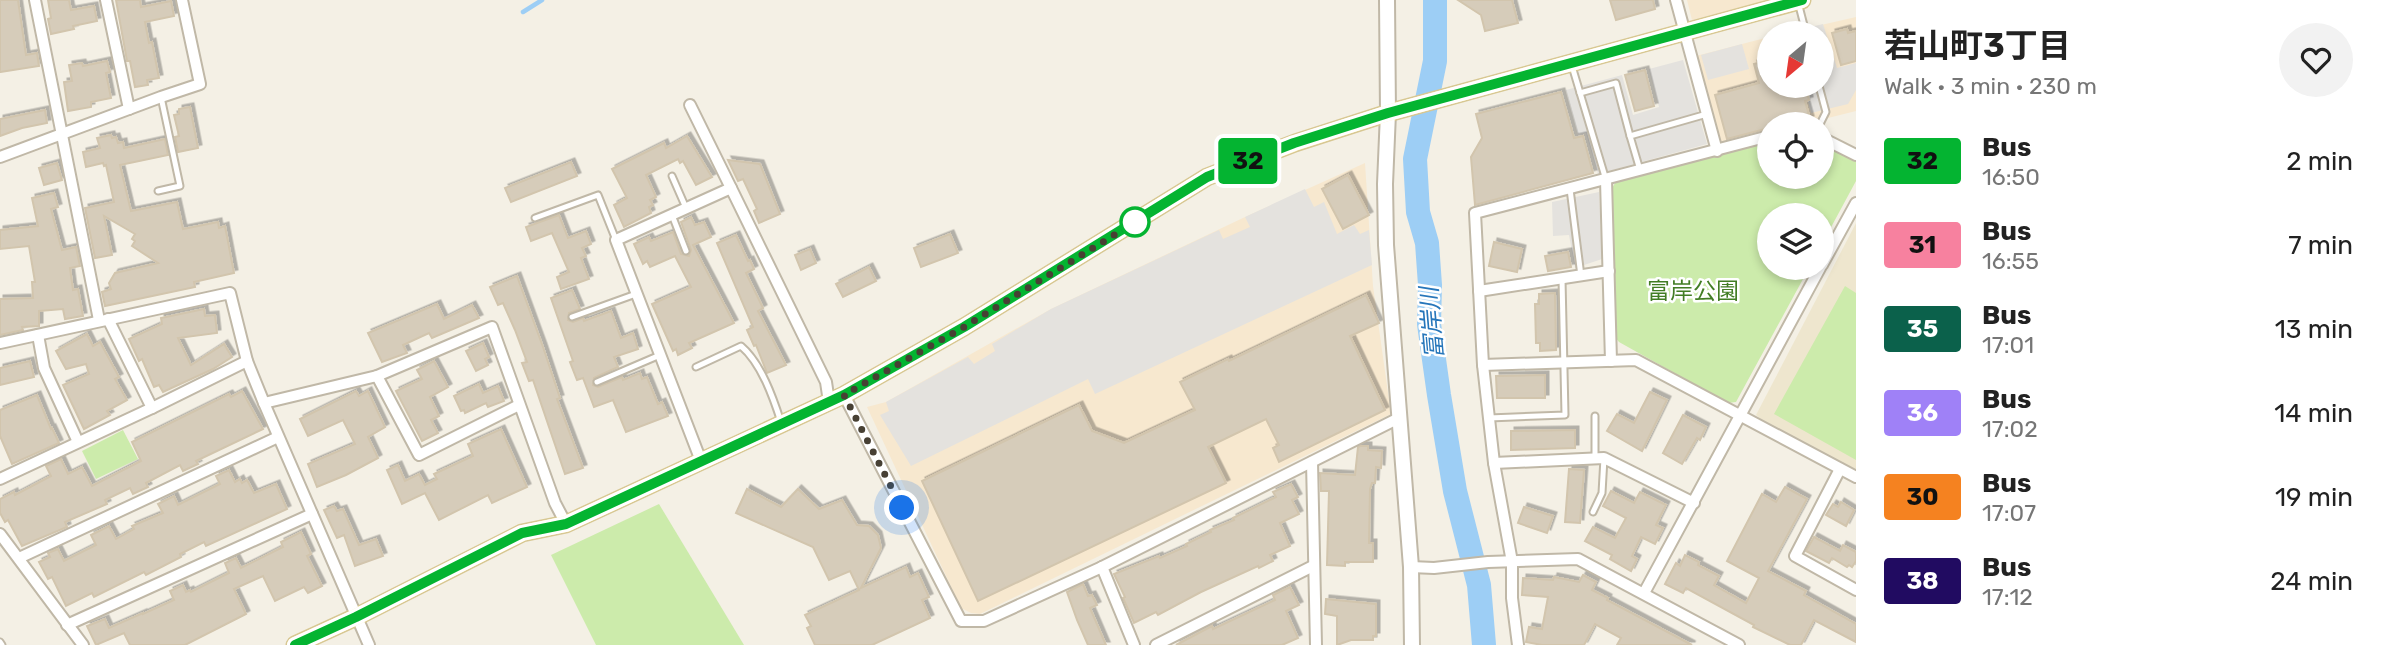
<!DOCTYPE html>
<meta charset="utf-8">
<style>
:root{--surface:#fff;--page:#f2f2f2;--text:#222;--muted:#767676}
body{margin:0;font-family:Rubik,"Noto Sans JP",sans-serif;background:var(--page);color:var(--text);height:100vh;display:flex;flex-direction:column;font-size:26px;white-space:nowrap}
*{box-sizing:border-box;margin:0}
p{font-size:23px;color:var(--muted)}
.icon{flex:none;width:38px;height:38px;fill:none;stroke:currentColor;stroke-width:2;stroke-linecap:round;stroke-linejoin:round}
.map{position:relative;flex:1;overflow:hidden}
.panel{display:flex;flex-direction:column;background:var(--surface);width:525px}
.panel>*{flex:none}
.badge{padding:0 14px;border-radius:5px;font-size:24px;line-height:46px}
.needle{width:46px;rotate:209deg}
.tools{position:absolute;left:1757px;top:21px;display:grid;gap:14px}
.tools a{display:grid;place-items:center;width:77px;height:77px;border-radius:50%;background:var(--surface);box-shadow:0 4px 10px #0003;font-size:35px}
.you{position:absolute;width:35px;height:35px;margin:-18px;border:5px solid #fff;border-radius:50%;background:#1a73e8;box-shadow:0 0 0 10px #1a73e833}
.map>.badge{position:absolute;translate:-50% -50%;box-shadow:0 0 0 4px #fff}
.round{display:grid;place-items:center;flex:none;width:74px;height:74px;border-radius:37px;background:var(--page)}
.head{display:flex;align-items:center;justify-content:space-between;height:119px;padding:0 28px}
h1{font-size:33px;font-weight:700;line-height:52px}
ul{padding:0;list-style:none}
li{display:flex;align-items:center;gap:21px;height:84px;padding:0 28px}
li div{flex:1}
li b{display:block;font-size:26px}
li em{font-style:normal}
li .badge{min-width:77px;font-weight:700;text-align:center}
main{display:flex;flex:1;min-height:0}
.map>svg:first-child{display:block}
.commercial{fill:#f7e8cf}
.education{fill:#eee6ce}
.green{fill:#ccebab}
.parking{fill:#e4e2de}
.lines{fill:none;stroke-linecap:round;stroke-linejoin:round}
.stream{stroke:#9dcef5;stroke-width:4.5}
.river{stroke:#9dcef5;stroke-width:24}
.building{fill:#d6ccba;stroke:#d2c5ad;stroke-width:2;filter:url(#shadow)}
.service-casing{stroke:#c0b8a7;stroke-width:9}
.minor-casing{stroke:#c0b8a7;stroke-width:14}
.tertiary-casing{stroke:#c0b8a7;stroke-width:18}
.secondary-casing{stroke:#d7c792;stroke-width:19}
.service{stroke:#fff;stroke-width:5}
.minor{stroke:#fff;stroke-width:10}
.tertiary{stroke:#fff;stroke-width:14}
.secondary{stroke:#fff3c4;stroke-width:16}
.line-casing{stroke:#fff;stroke-width:16}
.line{stroke:#04b431;stroke-width:10}
.walk{stroke:#474034;stroke-width:7;stroke-dasharray:0 12.6}
.stop-dot{fill:#fff;stroke:#04b431;stroke-width:3.5}
.labels{text-anchor:middle;stroke-width:5;stroke-linejoin:round;paint-order:stroke}
.park-label{font-size:23px;fill:#427d24;stroke:#fff}
.water-label{font-size:24px;font-style:italic;fill:#2676ba;stroke:#fff}
</style>
<main>
<div class="map">
<svg width="1856" height="645" viewBox="0 0 1856 645">
<defs>
<filter id="shadow"><feDropShadow dx="3.5" dy="-3.5" stdDeviation="0" flood-color="#0004"/></filter>
</defs>
<rect width="100%" height="100%" fill="#f4f0e5"/>
<!-- commercial -->
<g class="commercial">
<polygon points="1687,0 1768,0 1692,20"/>
<polygon points="1856,17 1856,111 1804,124 1769,124 1769,133 1720,146 1696,56 1769,37 1769,86 1822,86 1822,33 1786,33"/>
<polygon points="1365,163 1373,286 1391,414 980,614 971,613 961,608 867,407 886,402 1051,309 1245,217"/>
</g>
<!-- education -->
<polygon class="education" points="1856,223 1856,471 1762,420 1756,415"/>
<!-- green -->
<g class="green">
<polygon points="1769,140 1769,177 1822,177 1822,143 1856,161 1856,181 1822,244 1822,215 1769,215 1769,268 1809,268 1736,402 1728,403 1619,342 1615,337 1610,192 1615,183"/>
<polygon points="1845,286 1856,293 1856,460 1774,414"/>
<polygon points="123,430 138,459 96,479 82,451"/>
<polygon points="659,504 744,645 596,645 551,555"/>
</g>
<!-- parking -->
<g class="parking">
<polygon points="1823,24 1837,68 1856,63 1856,90 1848,104 1811,113 1804,86 1822,86 1822,33 1790,32"/>
<polygon points="1742,44 1749,69 1708,80 1701,55"/>
<polygon points="1683,60 1707,144 1598,174 1586,133 1578,134 1566,90 1622,75 1633,115 1659,107 1649,69"/>
<polygon points="1305,189 1314,207 1324,202 1337,234 1354,225 1360,234 1369,230 1372,265 1095,394 1088,379 911,466 880,415 889,411 886,402 968,357 974,364 995,351 992,344 1051,309 1219,230 1223,239 1250,227 1245,217"/>
<polygon points="1599,192 1602,259 1575,268 1569,235 1553,236 1552,202"/>
</g>
<g class="lines">
<!-- stream -->
<polyline class="stream" points="523,12 542,0"/>
<!-- river -->
<polyline class="river" points="1435,0 1435,61 1415,159 1418,212 1427,243 1430,285 1429,324 1439,395 1455,491 1479,585 1484,645"/>
</g>
<!-- building -->
<g class="building">
<polygon points="0,0 18,0 26,55 37,53 39,66 0,72"/>
<polygon points="48,0 69,0 71,10 94,6 97,21 73,26 74,29 51,34 48,19 51,18"/>
<polygon points="116,0 140,0 141,7 171,1 174,16 145,22 149,43 152,42 159,78 147,80 148,85 135,87 130,61 127,61"/>
<polygon points="1458,0 1512,0 1518,23 1485,31 1481,15"/>
<polygon points="1610,0 1653,0 1655,9 1616,20"/>
<polygon points="1847,29 1848,33 1856,31 1856,61 1841,65 1832,33"/>
<polygon points="1769,60 1769,86 1806,86 1809,100 1805,101 1810,119 1791,124 1769,124 1769,128 1727,139 1715,95 1759,83 1754,64"/>
<polygon points="107,61 110,72 106,73 111,98 91,102 91,107 68,111 64,82 72,81 69,65 82,63 83,66"/>
<polygon points="1645,70 1654,106 1635,111 1625,75"/>
<polygon points="1561,92 1574,138 1583,136 1593,173 1475,205 1471,157 1482,138 1476,114"/>
<polygon points="190,107 198,148 178,152 175,137 179,136 174,115 179,114 179,109"/>
<polygon points="45,110 47,123 22,128 0,136 0,119"/>
<polygon points="111,135 112,138 116,137 118,143 123,142 124,148 165,139 168,155 120,165 131,211 177,202 183,229 218,222 219,228 225,226 234,273 194,282 195,287 105,306 102,292 111,289 109,283 115,273 158,263 132,246 135,241 132,239 135,234 104,216 112,255 95,258 85,208 114,202 106,165 104,166 103,163 86,167 83,152 100,148 97,138"/>
<polygon points="687,136 712,177 696,185 683,161 680,163 678,159 646,175 656,197 650,200 653,205 649,207 651,213 624,227 614,205 627,198 612,169 664,143 666,148"/>
<polygon points="728,160 760,164 780,214 759,223 754,211 757,209 743,179 738,181"/>
<polygon points="571,162 577,176 511,202 505,188"/>
<polygon points="57,163 62,180 44,185 39,168"/>
<polygon points="1348,175 1369,215 1343,229 1322,189"/>
<polygon points="54,193 58,207 51,209 62,250 76,247 80,266 70,268 73,290 78,289 83,316 65,319 63,309 39,311 39,326 22,327 23,330 0,335 0,299 33,298 32,282 35,282 29,246 0,249 0,230 38,226 32,198"/>
<polygon points="559,215 568,238 586,231 591,244 582,248 586,256 581,258 589,279 561,289 557,277 569,272 552,233 531,241 526,227"/>
<polygon points="691,217 695,225 704,222 711,237 693,245 734,323 689,343 692,348 678,355 676,349 673,351 652,304 691,287 675,256 650,267 647,261 643,264 634,244 649,237 651,241 673,232 681,254 689,256 691,250 681,222"/>
<polygon points="950,234 958,253 921,267 914,248"/>
<polygon points="736,235 748,261 750,260 754,269 746,273 763,308 758,311 786,365 767,373 756,345 754,346 747,330 753,327 717,243"/>
<polygon points="1494,242 1522,249 1517,272 1489,266"/>
<polygon points="810,249 816,263 801,270 795,255"/>
<polygon points="1568,252 1571,267 1548,271 1545,256"/>
<polygon points="869,267 876,281 843,297 836,284"/>
<polygon points="517,276 543,347 560,398 557,399 583,468 565,474 533,380 529,381 522,363 527,362 515,330 503,303 498,305 490,287"/>
<polygon points="572,290 580,309 569,313 568,320 573,322 583,318 584,321 611,311 621,338 633,333 638,349 614,357 618,367 594,378 593,385 598,387 622,377 623,380 640,373 642,379 647,377 658,404 662,402 668,416 626,432 613,400 594,407 583,378 577,380 570,362 573,361 551,298"/>
<polygon points="1555,293 1556,350 1540,351 1540,343 1536,343 1535,304 1539,304 1539,294"/>
<polygon points="1366,295 1379,323 1350,336 1385,410 1279,462 1273,448 1279,445 1266,419 1208,447 1226,483 978,601 922,481 1079,405 1092,431 1124,443 1195,410 1180,382 1228,359 1229,361"/>
<polygon points="437,304 444,319 472,305 479,318 432,338 429,333 403,345 407,353 382,362 368,333"/>
<polygon points="204,309 205,316 215,315 217,333 178,338 191,365 224,344 232,357 213,369 163,392 159,385 154,387 142,359 139,361 129,339 162,324 161,318"/>
<polygon points="87,334 93,346 100,342 119,377 115,379 127,400 107,411 110,415 84,429 63,385 89,374 86,364 66,369 56,351"/>
<polygon points="483,343 489,357 485,359 488,365 476,371 466,351"/>
<polygon points="30,361 34,377 0,385 0,368"/>
<polygon points="434,361 448,387 430,397 439,416 431,420 438,433 422,441 396,391 422,379 417,370"/>
<polygon points="1545,375 1545,398 1497,398 1496,376"/>
<polygon points="479,384 483,393 498,386 504,401 488,407 486,403 465,413 464,410 461,411 454,396"/>
<polygon points="242,391 263,429 196,461 198,464 183,471 180,465 146,483 148,487 133,494 130,488 105,500 107,504 65,522 67,527 22,546 8,520 5,522 0,513 0,499 14,492 15,495 51,476 46,466 61,459 68,474 82,467 92,486 141,461 132,442 229,394 231,397"/>
<polygon points="356,391 359,396 368,391 385,427 368,437 378,458 346,475 317,487 308,464 355,444 343,420 308,436 300,419"/>
<polygon points="1650,392 1667,400 1642,451 1607,431 1617,414 1634,423"/>
<polygon points="37,395 51,429 52,428 59,443 12,464 0,436 0,410"/>
<polygon points="1683,415 1706,427 1700,440 1697,438 1682,464 1663,453"/>
<polygon points="501,429 527,487 492,503 488,495 439,520 425,493 402,504 387,470 398,465 405,481 419,474 425,485 437,479 434,474 473,456 468,444"/>
<polygon points="1575,430 1575,448 1511,450 1511,431"/>
<polygon points="1360,446 1368,446 1368,450 1382,451 1381,468 1376,467 1375,483 1372,483 1370,489 1369,543 1373,543 1373,562 1345,562 1345,566 1327,565 1329,491 1321,491 1320,473 1355,475 1358,447"/>
<polygon points="1569,469 1584,470 1580,523 1565,522"/>
<polygon points="229,470 235,482 240,479 242,483 247,480 254,493 276,484 287,509 206,546 204,542 180,554 181,557 146,575 144,572 94,597 92,593 66,606 52,577 48,579 39,562 50,557 48,553 58,549 64,561 96,545 91,535 109,526 116,539 134,529 132,526 163,513 158,504 174,496 178,505 220,484 216,476"/>
<polygon points="1291,484 1298,497 1292,500 1299,514 1280,523 1290,546 1270,555 1273,561 1259,568 1258,566 1201,592 1158,615 1156,612 1134,623 1123,598 1125,597 1114,574 1159,556 1160,558 1187,546 1186,544 1211,532 1210,530 1234,520 1233,518 1276,497 1273,492"/>
<polygon points="1785,487 1807,499 1768,571 1806,591 1804,595 1856,624 1856,642 1814,620 1801,645 1790,645 1753,627 1754,625 1686,588 1683,593 1665,584 1676,563 1680,566 1685,555 1699,562 1698,565 1719,576 1714,585 1746,603 1759,578 1727,561 1762,494 1776,502"/>
<polygon points="747,489 781,507 798,489 819,509 842,500 857,525 869,526 878,535 881,548 861,588 906,567 910,577 918,573 929,597 922,600 930,618 872,645 815,645 807,628 811,626 805,615 859,590 850,571 829,580 813,547 736,513"/>
<polygon points="1611,491 1634,503 1640,492 1666,505 1656,525 1663,528 1655,544 1641,537 1632,556 1637,559 1631,571 1610,559 1612,555 1585,541 1593,527 1615,538 1626,518 1603,506"/>
<polygon points="1841,502 1854,510 1846,526 1826,515 1833,504 1838,507"/>
<polygon points="334,506 337,511 343,509 359,545 376,539 383,556 355,566 344,535 337,538 324,510"/>
<polygon points="1524,507 1553,516 1547,533 1518,523"/>
<polygon points="301,532 311,554 307,556 322,586 308,593 304,587 275,601 263,576 234,589 246,614 185,645 130,645 124,633 96,645 87,626 105,619 109,628 143,613 143,614 174,600 170,591 183,585 186,592 190,590 191,592 229,573 225,563 236,558 241,568 283,547 281,542"/>
<polygon points="1814,537 1840,551 1843,545 1856,552 1856,561 1852,567 1849,565 1847,567 1832,558 1829,563 1806,551"/>
<polygon points="1583,575 1596,582 1592,590 1608,598 1607,600 1692,645 1617,645 1621,638 1595,624 1584,645 1542,645 1526,642 1529,627 1542,629 1548,597 1522,595 1523,578 1553,580 1554,577 1579,582"/>
<polygon points="1083,584 1088,596 1092,595 1097,605 1090,608 1106,645 1088,645 1077,620 1067,592"/>
<polygon points="1290,587 1299,605 1286,611 1298,638 1282,645 1176,645 1212,626 1213,629 1275,600 1273,595"/>
<polygon points="1326,599 1376,604 1376,636 1373,636 1373,640 1351,640 1337,645 1337,616 1325,614"/>
</g>
<g class="lines">
<!-- service casing -->
<g class="service-casing">
<g id="service">
<polyline points="1798,2 1806,33"/>
<polyline points="1572,66 1606,180"/>
<polyline points="1819,86 1826,112 1820,124"/>
<polyline points="1580,93 1616,83 1630,136"/>
<polyline points="1640,170 1630,136 1707,114"/>
<polyline points="672,176 686,208"/>
<polyline points="1570,189 1581,276"/>
<polyline points="158,191 180,186 161,97"/>
<polyline points="672,215 686,251"/>
<polyline points="535,218 598,195 616,240"/>
<polyline points="572,317 636,294"/>
<path d="M696 367 741 346C761 363 773 397 781 422"/>
<polyline points="597,382 660,355"/>
<polyline points="1489,418 1565,415 1562,279"/>
<polyline points="1595,458 1595,416"/>
<polyline points="1593,512 1602,493 1604,458"/>
<polyline points="0,642 2,645"/>
</g>
</g>
<!-- minor casing -->
<g class="minor-casing">
<g id="minor">
<polyline points="35,0 99,320"/>
<polyline points="106,0 129,109"/>
<polyline points="1676,0 1717,151"/>
<polyline points="690,105 731,188"/>
<polyline points="1822,138 1856,155"/>
<polyline points="0,157 161,97 200,84 182,0"/>
<polyline points="1606,180 1611,361"/>
<polyline points="1822,265 1856,203"/>
<polyline points="1479,291 1609,271"/>
<polyline points="108,319 152,408"/>
<polyline points="38,335 44,368 78,442"/>
<polyline points="0,343 230,293 247,361 264,403 369,645"/>
<polyline points="1483,365 1636,360 1856,477"/>
<polyline points="377,376 419,455 519,405"/>
<polyline points="844,395 961,621 984,621 1102,567 1399,418"/>
<polyline points="264,403 377,376 492,327 555,503 566,524"/>
<polyline points="701,461 616,240 731,188 826,382 829,402"/>
<polyline points="1312,462 1316,645"/>
<polyline points="1494,463 1604,458 1694,503"/>
<polyline points="1840,469 1795,556 1856,590"/>
<polyline points="0,479 152,408 247,361"/>
<polyline points="0,534 83,645"/>
<polyline points="19,558 278,437"/>
<polyline points="1102,567 1134,645"/>
<polyline points="1411,567 1434,568 1488,562 1578,559 1739,645"/>
<polyline points="1644,593 1820,268"/>
<polyline points="67,625 312,514"/>
<polyline points="1156,645 1313,566"/>
<polyline points="1518,645 1512,598 1512,562 1494,463 1483,365 1475,213 1769,136"/>
</g>
</g>
<!-- tertiary casing -->
<g class="tertiary-casing">
<polyline id="tertiary" points="1387,0 1388,113 1385,184 1386,245 1411,567 1412,645"/>
</g>
<!-- secondary casing -->
<g class="secondary-casing">
<polyline id="secondary" points="295,645 356,617 522,533 566,524 844,395 964,327 1207,177 1295,143 1388,113 1802,0"/>
</g>
<!-- service -->
<use href="#service" class="service"/>
<!-- minor -->
<use href="#minor" class="minor"/>
<!-- tertiary -->
<use href="#tertiary" class="tertiary"/>
<!-- secondary -->
<use href="#secondary" class="secondary"/>
</g>
<g class="lines">
<!-- line casing -->
<g class="line-casing">
<polyline id="line" points="295,645 356,617 522,533 566,524 844,395 964,327 1207,177 1294,143 1388,113 1802,0"/>
</g>
<!-- line -->
<use href="#line" class="line"/>
<!-- walk -->
<polyline class="walk" points="902,508 844,395 964,327 1142,218 1135,222"/>
</g>
<!-- markers -->
<circle class="stop-dot" cx="1135" cy="222" r="14"/>
<g class="labels">
<!-- park labels -->
<g class="park-label">
<text x="1693" y="299">富岸公園</text>
</g>
<!-- water labels -->
<g class="water-label">
<text transform="translate(1432 323) rotate(-95)" y="8">富岸川</text>
</g>
</g>
</svg>
<div class="tools">
<a><svg class="needle" viewBox="-14 -14 28 28"><path d="M0-13l5 13h-10z" fill="#e53935"/><path d="M0 13l5-13h-10z" fill="#767676"/></svg></a>
<a><svg class="icon" aria-label="locate" viewBox="0 0 24 24"><circle cx="12" cy="12" r="6"/><path d="M12 2v4M12 18v4M2 12h4M18 12h4"/></svg></a>
<a><svg class="icon" aria-label="layers" viewBox="0 0 24 24"><path d="M12 4l9 5-9 5-9-5zM3 14l9 5 9-5"/></svg></a>
</div>
<div class="you" style="left:902px;top:508px"></div>
<b class="badge" style="left:1248px;top:161px;background:#04b431;color:#111">32</b>
</div>
<section class="panel">
<div class="head"><div><h1>若山町3丁目</h1><p>Walk · 3 min · 230 m</p></div><a class="round"><svg class="icon" aria-label="heart" viewBox="0 0 24 24"><path d="M12 20l-8-8c-3-5 5-10 8-4 3-6 11-1 8 4z"/></svg></a></div>
<ul>
<li><span class="badge" style="background:#04b431;color:#111">32</span><div><b>Bus</b><p>16:50</p></div><em>2 min</em></li>
<li><span class="badge" style="background:#f7819f;color:#111">31</span><div><b>Bus</b><p>16:55</p></div><em>7 min</em></li>
<li><span class="badge" style="background:#0b614b;color:#fff">35</span><div><b>Bus</b><p>17:01</p></div><em>13 min</em></li>
<li><span class="badge" style="background:#9f81f7;color:#fff">36</span><div><b>Bus</b><p>17:02</p></div><em>14 min</em></li>
<li><span class="badge" style="background:#f58220;color:#111">30</span><div><b>Bus</b><p>17:07</p></div><em>19 min</em></li>
<li><span class="badge" style="background:#210b61;color:#fff">38</span><div><b>Bus</b><p>17:12</p></div><em>24 min</em></li>
</ul>
</section>
</main>
